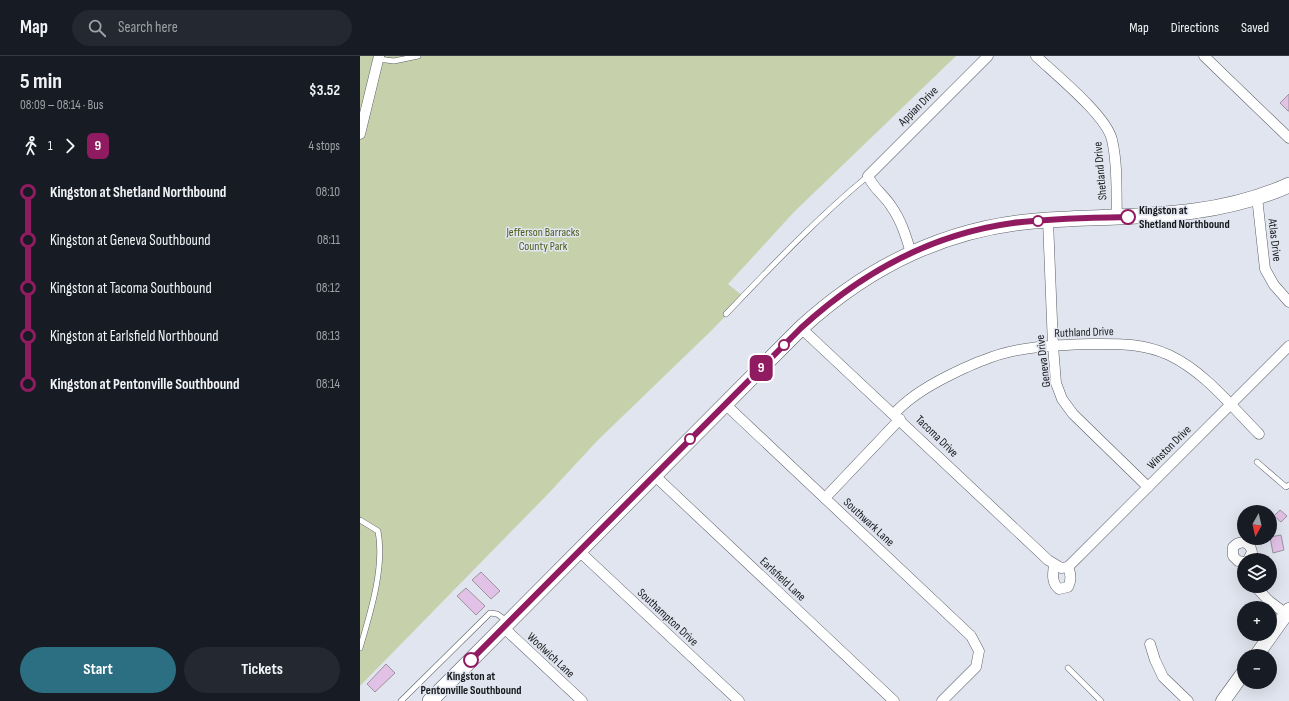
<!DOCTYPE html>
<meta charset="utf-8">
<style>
:root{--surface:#171b24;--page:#242831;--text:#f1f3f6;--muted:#9ea1a6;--line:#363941;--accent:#2d6f82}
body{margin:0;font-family:"Sofia Sans Condensed",sans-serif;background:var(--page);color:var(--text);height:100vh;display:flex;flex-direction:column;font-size:15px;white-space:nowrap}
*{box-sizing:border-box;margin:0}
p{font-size:13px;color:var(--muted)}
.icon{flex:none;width:22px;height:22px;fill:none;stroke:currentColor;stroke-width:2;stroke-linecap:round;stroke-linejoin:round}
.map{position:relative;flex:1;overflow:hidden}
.details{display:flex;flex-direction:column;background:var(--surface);width:360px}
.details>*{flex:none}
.badge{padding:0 8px;border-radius:6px;font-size:14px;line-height:26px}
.needle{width:26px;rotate:188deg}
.controls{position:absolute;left:877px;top:449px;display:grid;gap:8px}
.controls a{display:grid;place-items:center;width:40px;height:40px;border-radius:50%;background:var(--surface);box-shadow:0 4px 16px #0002;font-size:20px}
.map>.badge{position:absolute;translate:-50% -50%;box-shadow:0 0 0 2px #fff}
.legs{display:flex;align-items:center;gap:6px;height:44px;padding:0 20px;font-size:13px}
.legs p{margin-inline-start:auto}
.summary{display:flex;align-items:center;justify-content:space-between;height:68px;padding:0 20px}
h1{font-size:22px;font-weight:700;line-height:30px}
.action{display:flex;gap:8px;margin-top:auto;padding:8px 20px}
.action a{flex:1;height:46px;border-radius:24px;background:var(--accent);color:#fff;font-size:16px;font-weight:700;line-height:46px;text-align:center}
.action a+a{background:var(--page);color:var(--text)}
ul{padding:0 20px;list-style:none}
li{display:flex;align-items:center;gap:14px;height:48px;font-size:15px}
li i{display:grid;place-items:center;width:6px;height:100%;margin:0 5px;background:currentColor}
li i::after{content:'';width:10px;height:10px;margin:-5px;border:3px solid;border-radius:50%;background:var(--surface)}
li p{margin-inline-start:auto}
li:first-child i{background:linear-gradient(#0000 50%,currentColor 0)}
li:last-child i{background:linear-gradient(currentColor 50%,#0000 0)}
header{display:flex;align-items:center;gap:24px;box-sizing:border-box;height:56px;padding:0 20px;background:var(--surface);border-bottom:1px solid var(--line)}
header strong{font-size:19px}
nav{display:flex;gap:22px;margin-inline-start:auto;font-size:14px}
.search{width:280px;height:36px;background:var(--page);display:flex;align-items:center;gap:10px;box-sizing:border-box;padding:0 14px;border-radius:22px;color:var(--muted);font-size:15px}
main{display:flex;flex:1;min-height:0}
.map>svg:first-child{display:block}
.green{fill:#c6d1ab}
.building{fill:#e2c1e6;stroke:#9a939b}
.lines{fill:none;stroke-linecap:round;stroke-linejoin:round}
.lane-casing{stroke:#5b5e67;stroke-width:6}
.street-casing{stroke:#5b5e67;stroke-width:11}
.secondary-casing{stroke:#5b5e67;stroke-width:15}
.primary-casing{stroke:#5b5e67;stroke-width:16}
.lane{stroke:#fff;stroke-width:5}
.street{stroke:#fff;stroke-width:10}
.secondary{stroke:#fff;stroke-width:14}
.primary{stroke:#fff;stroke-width:15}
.line-1-casing{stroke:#fff;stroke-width:9}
.line-1{stroke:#901b61;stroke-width:6}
.stop-1-dot{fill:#fff;stroke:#901b61;stroke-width:2}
.labels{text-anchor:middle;stroke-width:3;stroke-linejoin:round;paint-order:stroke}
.street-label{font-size:12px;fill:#16181b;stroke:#e1e5ef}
.stop-label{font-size:12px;font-weight:bold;fill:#16181b;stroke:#e1e5ef;text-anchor:start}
.park-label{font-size:12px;fill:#4e5c19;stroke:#e1e5ef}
</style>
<header>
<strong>Map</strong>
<div class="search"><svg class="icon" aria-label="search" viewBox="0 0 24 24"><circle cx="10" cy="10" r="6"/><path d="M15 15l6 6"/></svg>Search here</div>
<nav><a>Map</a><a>Directions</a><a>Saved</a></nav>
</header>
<main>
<section class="details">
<div class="summary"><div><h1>5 min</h1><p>08:09 – 08:14 · Bus</p></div><b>$3.52</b></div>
<div class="legs"><svg class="icon" aria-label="walk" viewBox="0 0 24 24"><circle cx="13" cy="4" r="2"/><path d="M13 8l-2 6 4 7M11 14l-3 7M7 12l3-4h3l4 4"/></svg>1<svg class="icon" aria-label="forward" viewBox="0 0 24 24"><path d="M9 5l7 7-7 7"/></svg><b class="badge" style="background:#901b61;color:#fff">9</b><p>4 stops</p></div>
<ul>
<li><i style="color:#901b61"></i><b>Kingston at Shetland Northbound</b><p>08:10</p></li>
<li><i style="color:#901b61"></i><span>Kingston at Geneva Southbound</span><p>08:11</p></li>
<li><i style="color:#901b61"></i><span>Kingston at Tacoma Southbound</span><p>08:12</p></li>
<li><i style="color:#901b61"></i><span>Kingston at Earlsfield Northbound</span><p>08:13</p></li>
<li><i style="color:#901b61"></i><b>Kingston at Pentonville Southbound</b><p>08:14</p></li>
</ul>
<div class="action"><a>Start</a><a>Tickets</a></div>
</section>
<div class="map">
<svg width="929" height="645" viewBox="0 0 929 645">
<rect width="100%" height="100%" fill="#e1e5ef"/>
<!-- green -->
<polygon class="green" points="0,0 596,0 434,156 368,228 384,241 352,274 237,385 188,438 0,630"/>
<!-- building -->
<g class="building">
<polygon points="929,38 929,55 928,55 920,47"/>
<polygon points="920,454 927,460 921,466 914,460"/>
<polygon points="921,479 924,494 913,497 910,481"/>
<polygon points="121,516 140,535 131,543 112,524"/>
<polygon points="106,532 125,550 116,559 97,540"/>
<polygon points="26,608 35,617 15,636 7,628"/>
</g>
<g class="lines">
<!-- lane casing -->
<g class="lane-casing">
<g id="lane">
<polyline points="18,3 34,5 58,0"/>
<path d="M366 258C412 210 457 162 508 120"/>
<polyline points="897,406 926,431 929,429"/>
<path d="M0 464 18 475C25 511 10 558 0 592"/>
<polyline points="708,612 741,645"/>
<polyline points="41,645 130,557 137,558 147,565"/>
</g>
</g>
<!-- street casing -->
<g class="street-casing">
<g id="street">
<path d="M676 0C695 18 747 60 752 84 758 109 756 136 757 161"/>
<polyline points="844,0 929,82"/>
<polyline points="0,78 19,0"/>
<polyline points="897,141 905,213 914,229 929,246"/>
<polyline points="688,164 693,290 696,327 702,343 713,358 788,431"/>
<path d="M551 197C546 180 541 164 531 150 524 139 513 132 508 120L628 0"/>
<polyline points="441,272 688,504 701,512 708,511"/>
<polyline points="365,348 611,580 619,595 616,611 582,645"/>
<path d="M534 358C549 341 568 330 588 320 600 314 612 308 624 304 657 290 696 289 732 288 760 288 782 287 809 299 845 316 871 350 899 378"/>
<polyline points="294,419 534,645"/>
<polyline points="465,442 540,363"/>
<polyline points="219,495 379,645"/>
<path d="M884 506 878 505 873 500V491C881 483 890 486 892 496L888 504"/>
<path d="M694 509C693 517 691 527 699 533L708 531C712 524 711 518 708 511"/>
<polyline points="708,511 929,290"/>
<polyline points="895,530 909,545 929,560"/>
<polyline points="143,571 222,645"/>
<polyline points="790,588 795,604 803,621 828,645"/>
</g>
</g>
<!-- secondary casing -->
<g class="secondary-casing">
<g id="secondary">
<polyline points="896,600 929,554"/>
<polyline points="863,645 884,616"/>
</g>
</g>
<!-- primary casing -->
<g class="primary-casing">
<path id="primary" d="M70 645 441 272C512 207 592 169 688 164 770 159 852 164 929 129"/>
</g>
<!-- lane -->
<use href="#lane" class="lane"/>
<!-- street -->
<use href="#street" class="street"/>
<!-- secondary -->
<use href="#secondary" class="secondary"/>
<!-- primary -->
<use href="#primary" class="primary"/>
</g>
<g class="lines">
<!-- line-1 casing -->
<g class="line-1-casing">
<path id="line-1" d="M111 604 441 272C501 217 572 178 653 167 691 162 730 162 768 161"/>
</g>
<!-- line-1 -->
<use href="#line-1" class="line-1"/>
</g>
<!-- markers -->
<g class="stop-1-dot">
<circle cx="768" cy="161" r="7"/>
<circle cx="678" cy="165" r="5"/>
<circle cx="424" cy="289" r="5"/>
<circle cx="330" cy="383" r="5"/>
<circle cx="111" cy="604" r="7"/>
</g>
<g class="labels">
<!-- street labels -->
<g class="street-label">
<text transform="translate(558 50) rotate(-45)" y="4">Appian Drive</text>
<text transform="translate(740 115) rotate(-95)" y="4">Shetland Drive</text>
<text transform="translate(915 184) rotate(83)" y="4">Atlas Drive</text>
<text transform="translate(724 276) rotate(-2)" y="4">Ruthland Drive</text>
<text transform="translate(683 305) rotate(-97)" y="4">Geneva Drive</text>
<text transform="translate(577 380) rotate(44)" y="4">Tacoma Drive</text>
<text transform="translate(809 391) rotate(-45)" y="4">Winston Drive</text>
<text transform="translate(509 466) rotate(43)" y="4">Southwark Lane</text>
<text transform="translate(423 523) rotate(43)" y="4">Earlsfield Lane</text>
<text transform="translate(308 561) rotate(43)" y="4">Southampton Drive</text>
<text transform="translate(191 599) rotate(43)" y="4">Woolwich Lane</text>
</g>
<!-- stop labels -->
<g class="stop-label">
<text x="779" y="158">Kingston at<tspan x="779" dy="14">Shetland Northbound</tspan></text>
<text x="111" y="624" text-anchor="middle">Kingston at<tspan x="111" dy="14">Pentonville Southbound</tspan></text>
</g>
<!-- park labels -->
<g class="park-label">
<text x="183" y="180">Jefferson Barracks<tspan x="183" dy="14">County Park</tspan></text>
</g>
</g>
</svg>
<div class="controls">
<a><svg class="needle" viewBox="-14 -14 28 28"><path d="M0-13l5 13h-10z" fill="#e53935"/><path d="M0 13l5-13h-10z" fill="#9ea1a6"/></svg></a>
<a><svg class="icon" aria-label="layers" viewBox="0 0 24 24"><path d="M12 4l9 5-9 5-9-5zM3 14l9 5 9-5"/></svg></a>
<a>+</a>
<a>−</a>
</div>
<b class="badge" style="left:401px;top:312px;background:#901b61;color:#fff">9</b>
</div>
</main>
